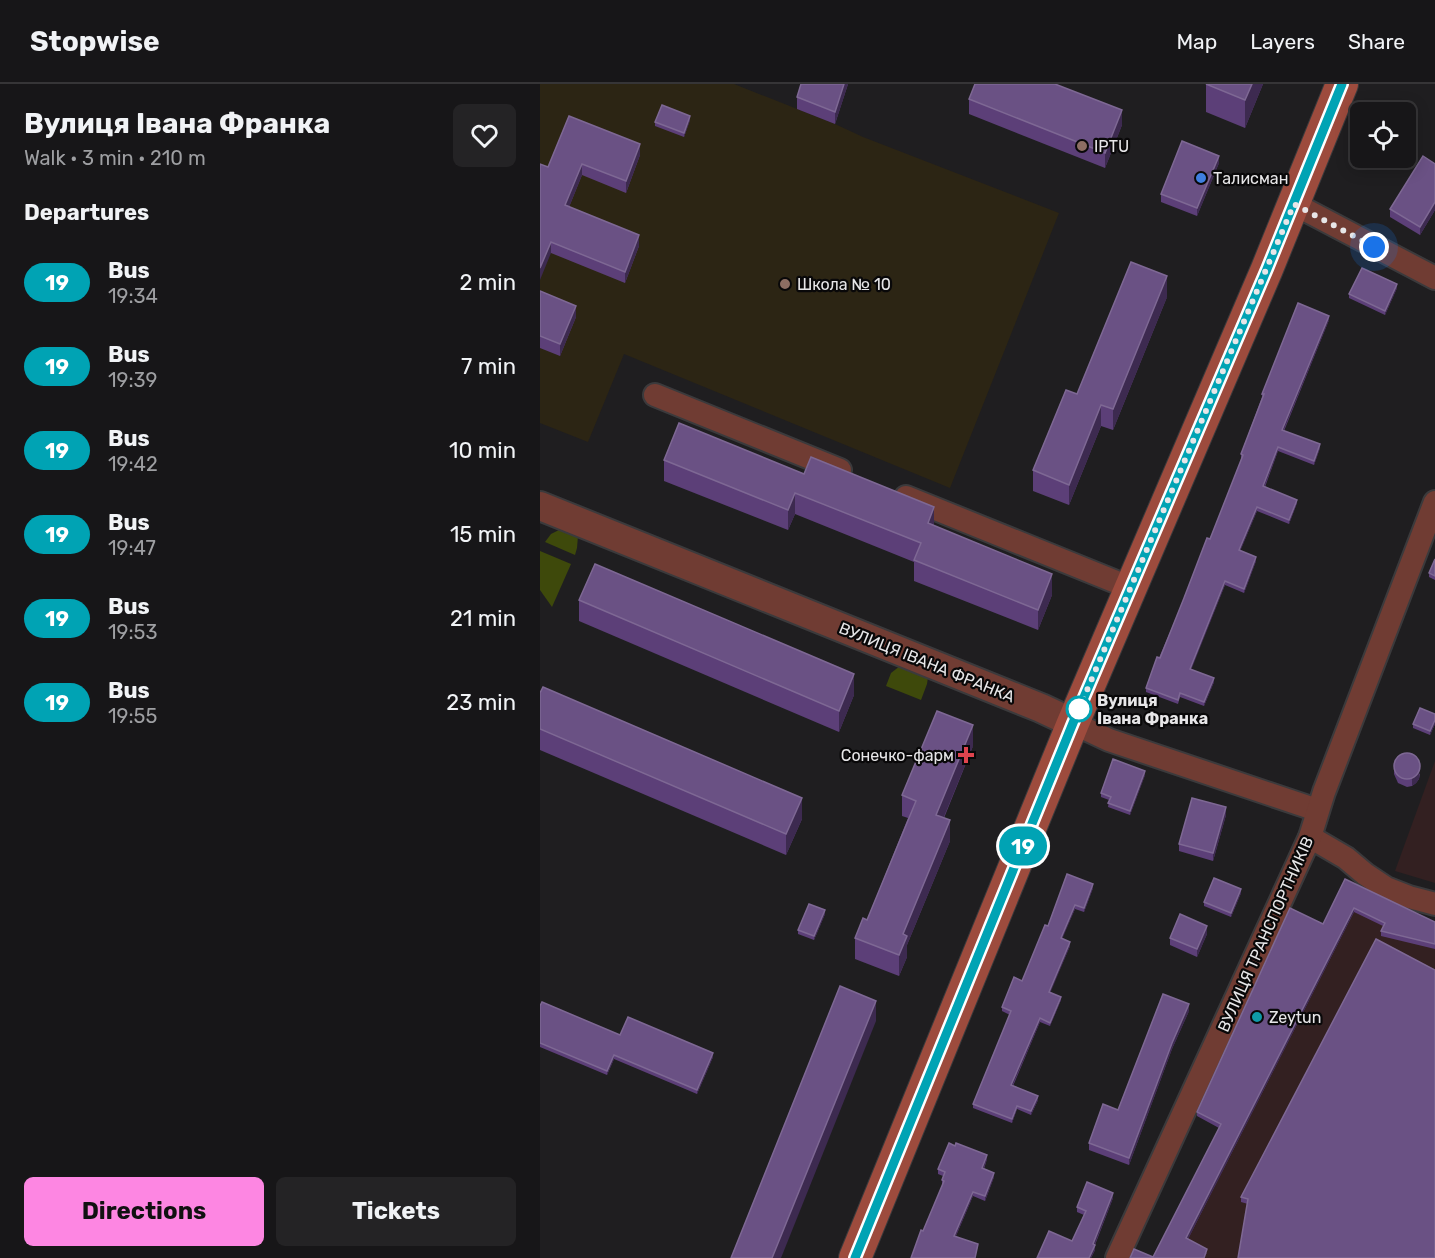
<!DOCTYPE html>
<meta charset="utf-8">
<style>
:root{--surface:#171618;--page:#242325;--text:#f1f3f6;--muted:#9e9fa2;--line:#363537;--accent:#fd86e2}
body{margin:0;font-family:Rubik,sans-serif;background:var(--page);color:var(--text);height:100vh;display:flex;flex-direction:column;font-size:22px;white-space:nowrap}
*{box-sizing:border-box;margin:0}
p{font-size:20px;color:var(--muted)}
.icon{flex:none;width:33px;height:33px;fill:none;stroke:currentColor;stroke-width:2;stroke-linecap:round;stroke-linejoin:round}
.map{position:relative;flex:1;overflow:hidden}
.details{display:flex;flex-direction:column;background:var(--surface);width:540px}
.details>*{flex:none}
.badge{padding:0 12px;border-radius:20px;font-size:21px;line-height:39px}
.controls{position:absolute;left:810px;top:18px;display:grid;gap:12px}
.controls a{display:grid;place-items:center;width:66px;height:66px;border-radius:9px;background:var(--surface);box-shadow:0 3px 15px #0003,0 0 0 2px var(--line);font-size:30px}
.you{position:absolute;width:30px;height:30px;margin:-15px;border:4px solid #fff;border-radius:50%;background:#1a73e8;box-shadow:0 0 0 9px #1a73e833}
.map>.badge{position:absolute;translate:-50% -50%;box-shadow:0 0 0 3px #fff}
h2{padding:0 24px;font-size:22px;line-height:54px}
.round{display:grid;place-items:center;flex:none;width:63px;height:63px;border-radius:9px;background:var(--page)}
.head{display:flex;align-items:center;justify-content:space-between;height:102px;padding:0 24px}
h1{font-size:28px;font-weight:700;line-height:45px}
.action{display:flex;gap:12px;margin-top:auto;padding:12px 24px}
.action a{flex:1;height:69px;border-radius:9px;background:var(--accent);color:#111;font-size:24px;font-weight:700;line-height:69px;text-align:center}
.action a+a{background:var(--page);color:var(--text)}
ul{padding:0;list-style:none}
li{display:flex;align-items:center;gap:18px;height:84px;padding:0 24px}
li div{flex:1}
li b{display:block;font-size:22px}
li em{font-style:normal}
li .badge{min-width:66px;font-weight:700;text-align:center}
header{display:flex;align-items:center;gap:36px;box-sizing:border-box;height:84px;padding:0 30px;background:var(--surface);border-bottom:2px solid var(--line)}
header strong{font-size:28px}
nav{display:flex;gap:33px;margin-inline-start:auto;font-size:21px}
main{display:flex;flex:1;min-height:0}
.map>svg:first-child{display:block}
.industrial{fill:#332021}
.education{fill:#2c2514}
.green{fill:#3e490b}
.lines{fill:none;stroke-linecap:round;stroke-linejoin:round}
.minor-casing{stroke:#3b3a3c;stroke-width:26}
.tertiary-casing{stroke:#3b3a3c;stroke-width:32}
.secondary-casing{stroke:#3b3a3c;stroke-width:34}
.minor{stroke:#703c33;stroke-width:22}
.tertiary{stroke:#703c33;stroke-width:28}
.secondary{stroke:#9d4b3d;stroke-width:32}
.wall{fill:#5c3f78}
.shaded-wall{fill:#3d2a50}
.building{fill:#6a5184;stroke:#7e6894;stroke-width:1.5}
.line-casing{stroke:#fff;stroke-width:14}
.line{stroke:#00a3b4;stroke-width:9}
.walk{stroke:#e7e6e8;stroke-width:6;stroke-dasharray:0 10.8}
.education-dot{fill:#8d6e63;stroke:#090809;stroke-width:2}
.shop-dot{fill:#3f7fe0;stroke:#090809;stroke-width:2}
.stop-dot{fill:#fff;stroke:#00a3b4;stroke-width:3}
.health-dot{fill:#e0444e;stroke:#090809;stroke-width:2}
.culture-dot{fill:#0f9aa8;stroke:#090809;stroke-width:2}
.labels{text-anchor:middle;stroke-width:4.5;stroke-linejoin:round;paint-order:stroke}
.poi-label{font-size:16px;fill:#e7e6e8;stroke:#090809;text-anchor:start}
.street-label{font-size:16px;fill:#e7e6e8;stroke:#090809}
.stop-label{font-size:16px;font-weight:bold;fill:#e7e6e8;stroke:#090809;text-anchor:start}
</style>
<header>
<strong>Stopwise</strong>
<nav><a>Map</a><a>Layers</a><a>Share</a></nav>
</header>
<main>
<section class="details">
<div class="head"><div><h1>Вулиця Івана Франка</h1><p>Walk · 3 min · 210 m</p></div><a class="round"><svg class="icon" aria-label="heart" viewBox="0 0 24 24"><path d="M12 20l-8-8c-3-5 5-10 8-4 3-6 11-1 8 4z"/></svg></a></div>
<h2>Departures</h2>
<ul>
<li><span class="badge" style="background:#00a3b4;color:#fff">19</span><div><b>Bus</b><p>19:34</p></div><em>2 min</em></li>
<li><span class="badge" style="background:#00a3b4;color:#fff">19</span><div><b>Bus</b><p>19:39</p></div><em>7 min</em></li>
<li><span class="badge" style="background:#00a3b4;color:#fff">19</span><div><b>Bus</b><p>19:42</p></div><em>10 min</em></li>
<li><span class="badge" style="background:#00a3b4;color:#fff">19</span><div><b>Bus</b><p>19:47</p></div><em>15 min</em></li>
<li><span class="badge" style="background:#00a3b4;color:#fff">19</span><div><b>Bus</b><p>19:53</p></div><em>21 min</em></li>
<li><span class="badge" style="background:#00a3b4;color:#fff">19</span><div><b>Bus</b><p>19:55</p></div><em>23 min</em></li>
</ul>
<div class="action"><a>Directions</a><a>Tickets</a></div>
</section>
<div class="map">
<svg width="895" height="1174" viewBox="0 0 895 1174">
<rect width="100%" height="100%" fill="#1f1e20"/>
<!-- industrial -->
<g class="industrial">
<polygon points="895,677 895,799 855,787"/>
<polygon points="805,800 895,842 895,1174 616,1174"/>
</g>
<!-- education -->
<polygon class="education" points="0,0 194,0 295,40 323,53 519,129 410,404 84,270 48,358 0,339"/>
<!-- green -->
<g class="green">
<polygon points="21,445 38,452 37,464 35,471 5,458 11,450"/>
<polygon points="0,467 31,480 12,523 0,506"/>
<polygon points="360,582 388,593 387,600 381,616 346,602 351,589"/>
</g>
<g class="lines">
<!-- minor casing -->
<g class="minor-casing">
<g id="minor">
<polyline points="754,120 895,194"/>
<polyline points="115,311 300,386"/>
<polyline points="366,413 591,504"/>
<polyline points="533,639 569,656 777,726"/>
<polyline points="770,753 806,774 825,790 846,804 869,813 895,820"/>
<polyline points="577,1174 770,753 784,708 895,418"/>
</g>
</g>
<!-- tertiary casing -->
<g class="tertiary-casing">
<polyline id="tertiary" points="0,422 501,624 533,639"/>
</g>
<!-- secondary casing -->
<g class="secondary-casing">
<polyline id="secondary" points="315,1174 533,639 727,185 802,0"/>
</g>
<!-- minor -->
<use href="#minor" class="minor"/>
<!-- tertiary -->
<use href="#tertiary" class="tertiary"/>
<!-- secondary -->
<use href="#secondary" class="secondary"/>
</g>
<!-- wall -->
<g class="wall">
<polygon points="308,0 295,40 257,25 257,13"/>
<polygon points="666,0 723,0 705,44 666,28"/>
<polygon points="429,15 582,41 565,84 429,30"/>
<polygon points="150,36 144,53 115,42 115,38"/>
<polygon points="100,71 86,109 42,91 29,123 99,162 85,199 11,169 8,83"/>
<polygon points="679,79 657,132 621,118 621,110"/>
<polygon points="895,80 895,126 880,151 850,133 850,125"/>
<polygon points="857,204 845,231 809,214 809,210"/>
<polygon points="0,207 36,233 20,272 0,264"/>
<polygon points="627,213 573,346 561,342 529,421 493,407 493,386 537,310"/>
<polygon points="789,236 744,347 780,364 774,381 738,367 725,403 757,419 749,440 717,427 700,467 716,477 704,509 685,501 651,585 674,598 664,622 640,613 638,620 606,608 606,604 670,455 702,374 701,374 701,370 722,313 722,310"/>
<polygon points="124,376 394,442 512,511 498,546 374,497 374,478 255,430 248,446 124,397"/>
<polygon points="895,475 895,496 889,493 889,489"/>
<polygon points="39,516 314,611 299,648 39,537"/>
<polygon points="0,609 262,735 246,771 0,666"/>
<polygon points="895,630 895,640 890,651 873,644 873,640"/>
<polygon points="433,662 404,734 410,757 367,861 367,873 359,892 315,875 315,854 327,836 368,734 362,732 362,711"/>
<polygon points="854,682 880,690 879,695 876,699 872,702 867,703 858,699 854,690"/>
<polygon points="605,691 590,731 568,723 569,716 561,713 561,709"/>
<polygon points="686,731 673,777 639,767 639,760"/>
<polygon points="805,795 895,838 895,865 841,852 841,847 843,842 814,828 648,1155 667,1170 613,1173 679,1044 657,1032 657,1028 783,840"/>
<polygon points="553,804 544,828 535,825 522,854 530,862 510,908 521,916 510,942 500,938 473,1002 498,1016 491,1031 477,1025 472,1039 433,1024 433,1020 470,931 462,927 462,923 482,897 508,842"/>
<polygon points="701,809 691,833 664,822 664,818"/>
<polygon points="285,830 274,856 258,850 258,846"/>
<polygon points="667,850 657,873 630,861 630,854"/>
<polygon points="895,886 708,1120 701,1118 701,1113"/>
<polygon points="0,922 80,951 173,973 157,1010 74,975 67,991 0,963"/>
<polygon points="649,927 632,965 589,1081 549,1066 549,1059 578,1026"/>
<polygon points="447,1075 444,1085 454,1093 445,1117 433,1112 416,1152 438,1165 383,1147 403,1101 402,1100 402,1096 403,1092 398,1090 398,1085"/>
<polygon points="573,1114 555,1161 555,1166 551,1174 497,1174 532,1157 544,1131 537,1128 537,1123"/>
</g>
<!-- shaded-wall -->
<g class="shaded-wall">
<polygon points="304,0 308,0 295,40 295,28"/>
<polygon points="712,0 723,0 705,44 705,16"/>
<polygon points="582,26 582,41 565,84 565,69"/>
<polygon points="150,32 150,36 144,53 144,49"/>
<polygon points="100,60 100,71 86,109 86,97"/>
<polygon points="679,72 679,79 657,132 657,124"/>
<polygon points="42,80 42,91 25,133 25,121"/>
<polygon points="895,118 895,126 880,151 880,143"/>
<polygon points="99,151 99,162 85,199 85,188"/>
<polygon points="11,158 11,169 0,196 0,184"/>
<polygon points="627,192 627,213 573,346 573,325"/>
<polygon points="857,200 857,204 845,231 845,227"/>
<polygon points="36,222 36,233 20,272 20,260"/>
<polygon points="789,232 789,236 742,350 742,346"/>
<polygon points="561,321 561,342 529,421 529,401"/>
<polygon points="780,360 780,364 774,381 774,377"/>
<polygon points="738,363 738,367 723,406 723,402"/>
<polygon points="255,409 255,430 248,446 248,426"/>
<polygon points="757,416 757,419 749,440 749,436"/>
<polygon points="394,423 394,444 388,439"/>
<polygon points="717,423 717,427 699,470 699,466"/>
<polygon points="716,473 716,477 704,509 704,505"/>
<polygon points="512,490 512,511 498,546 498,526"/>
<polygon points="685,497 685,501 650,589 650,585"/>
<polygon points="314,590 314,611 299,648 299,627"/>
<polygon points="674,594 674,598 664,622 664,618"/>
<polygon points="895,636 895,640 890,651 890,647"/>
<polygon points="433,641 433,662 396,752 396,731"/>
<polygon points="880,682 879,695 876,699 872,702 872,694"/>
<polygon points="605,687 605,691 590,731 590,727"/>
<polygon points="262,714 262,735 246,771 246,750"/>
<polygon points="686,723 686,731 673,777 673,769"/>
<polygon points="410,736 410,757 367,861 367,873 359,892 359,871 363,850"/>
<polygon points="553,800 553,804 544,828 544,824"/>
<polygon points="701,805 701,809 691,833 691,829"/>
<polygon points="535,821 535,825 521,858 521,854"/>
<polygon points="814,824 814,828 646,1159 646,1154"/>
<polygon points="285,826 285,830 274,856 274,852"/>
<polygon points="667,842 667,850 657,873 657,865"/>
<polygon points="530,858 530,862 509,912 509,908"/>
<polygon points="521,913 521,916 510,942 510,939"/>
<polygon points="336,917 336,937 241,1174 232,1174"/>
<polygon points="649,920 649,927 632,965 589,1081 589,1074 632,959"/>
<polygon points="500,934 500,938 471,1005 471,1001"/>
<polygon points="173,969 173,973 157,1010 157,1006"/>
<polygon points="74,971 74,975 67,991 67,987"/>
<polygon points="498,1012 498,1016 491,1031 491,1027"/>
<polygon points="477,1022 477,1025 472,1039 472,1035"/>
<polygon points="447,1071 447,1075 442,1089 442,1084"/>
<polygon points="454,1089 454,1093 445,1117 445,1112"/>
<polygon points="433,1108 433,1112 414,1156 414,1152"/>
<polygon points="573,1109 573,1114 553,1165 553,1160"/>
<polygon points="555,1161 555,1166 551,1174 549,1174"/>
</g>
<!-- building -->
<g class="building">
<polygon points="261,0 304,0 295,28 257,13"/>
<polygon points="435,0 515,0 582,26 565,69 429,15"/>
<polygon points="666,0 712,0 705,16"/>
<polygon points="122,21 150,32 144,49 115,38"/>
<polygon points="29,32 100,60 86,97 42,80 25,121 99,151 85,188 11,158 0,184 0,80 8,83"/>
<polygon points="642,57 679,72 657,124 621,110"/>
<polygon points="883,72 895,80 895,118 880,143 850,125"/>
<polygon points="591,178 627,192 573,325 561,321 529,401 493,386 526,306 537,310"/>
<polygon points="822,184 857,200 845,227 809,210"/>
<polygon points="0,207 36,222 20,260 0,252"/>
<polygon points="758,219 789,232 742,346 780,360 774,377 738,363 723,402 757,416 749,436 717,423 699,466 716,473 704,505 685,497 650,585 674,594 664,618 640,609 638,616 606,604 617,573 620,574 644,514 667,454 670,455 703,371 701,370 724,310 722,310"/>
<polygon points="139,339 264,390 271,373 394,423 388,439 512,490 498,526 374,476 381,459 255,409 248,426 124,376"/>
<polygon points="895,475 895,492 889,489"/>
<polygon points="55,480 314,590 299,627 39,516"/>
<polygon points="3,603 262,714 246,750 0,645 0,609"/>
<polygon points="880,624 895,630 895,636 890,647 873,640"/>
<polygon points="397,627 433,641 396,731 410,736 363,850 367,852 359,871 315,854 323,834 327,836 376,717 362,711"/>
<circle cx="867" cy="682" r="13"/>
<polygon points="573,675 605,687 590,727 568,719 571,713 561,709"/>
<polygon points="652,714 686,723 673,769 639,760"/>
<polygon points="527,790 553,800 544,824 535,821 521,854 530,858 509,908 521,913 510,939 500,934 471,1001 498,1012 491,1027 477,1022 472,1035 433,1020 471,927 462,923 474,893 482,897 505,841 508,842"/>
<polygon points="674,794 701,805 691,829 664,818"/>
<polygon points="805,795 895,838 895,860 841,847 845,839 814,824 646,1154 667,1165 664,1174 590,1174 594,1165 613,1173 681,1040 657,1028 750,824 783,840"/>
<polygon points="269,820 285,826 274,852 258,846"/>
<polygon points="640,830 667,842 657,865 630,854"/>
<polygon points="836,855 895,886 895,1174 698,1174 708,1115 701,1113"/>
<polygon points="300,902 336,917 232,1174 191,1174"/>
<polygon points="623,910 649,920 632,959 589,1074 549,1059 563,1020 578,1026"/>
<polygon points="2,918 80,951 88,933 173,969 157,1006 74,971 67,987 0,959 0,922"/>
<polygon points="409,1059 415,1062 416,1059 447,1071 442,1084 454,1089 445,1112 433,1108 414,1152 438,1160 435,1174 371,1174 381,1146 383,1147 404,1097 402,1096 405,1088 398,1085"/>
<polygon points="547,1098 573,1109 553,1160 555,1161 549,1174 497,1174 509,1147 532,1157 546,1127 537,1123"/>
</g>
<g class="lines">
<!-- line casing -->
<g class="line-casing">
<polyline id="line" points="315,1174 533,639 727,185 802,0"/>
</g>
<!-- line -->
<use href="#line" class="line"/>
<!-- walk -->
<polyline class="walk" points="539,625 754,120 834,163"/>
</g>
<!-- markers -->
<g class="education-dot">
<circle cx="542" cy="62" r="6"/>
<circle cx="245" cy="200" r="6"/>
</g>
<circle class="shop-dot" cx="661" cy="94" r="6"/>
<circle class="stop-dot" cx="539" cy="625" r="12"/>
<path class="health-dot" d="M423 662h6v6h6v6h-6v6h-6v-6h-6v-6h6z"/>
<circle class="culture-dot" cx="717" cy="933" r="6"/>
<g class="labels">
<!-- poi labels -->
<g class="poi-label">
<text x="554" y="68">IPTU</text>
<text x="673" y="100">Талисман</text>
<text x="257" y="206">Школа № 10</text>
<text x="414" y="677" text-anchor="end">Сонечко-фарм</text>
<text x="729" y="939">Zeytun</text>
</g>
<!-- street labels -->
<g class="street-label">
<text transform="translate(387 578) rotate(22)" y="6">ВУЛИЦЯ ІВАНА ФРАНКА</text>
<text transform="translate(725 850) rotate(-66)" y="6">ВУЛИЦЯ ТРАНСПОРТНИКІВ</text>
</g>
<!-- stop labels -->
<g class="stop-label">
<text x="557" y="622">Вулиця<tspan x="557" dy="18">Івана Франка</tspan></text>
</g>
</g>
</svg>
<div class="controls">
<a><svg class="icon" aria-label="locate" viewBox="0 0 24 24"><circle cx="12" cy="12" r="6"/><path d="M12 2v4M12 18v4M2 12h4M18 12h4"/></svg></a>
</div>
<div class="you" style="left:834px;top:163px"></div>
<b class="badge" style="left:483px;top:762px;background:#00a3b4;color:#fff">19</b>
</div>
</main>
